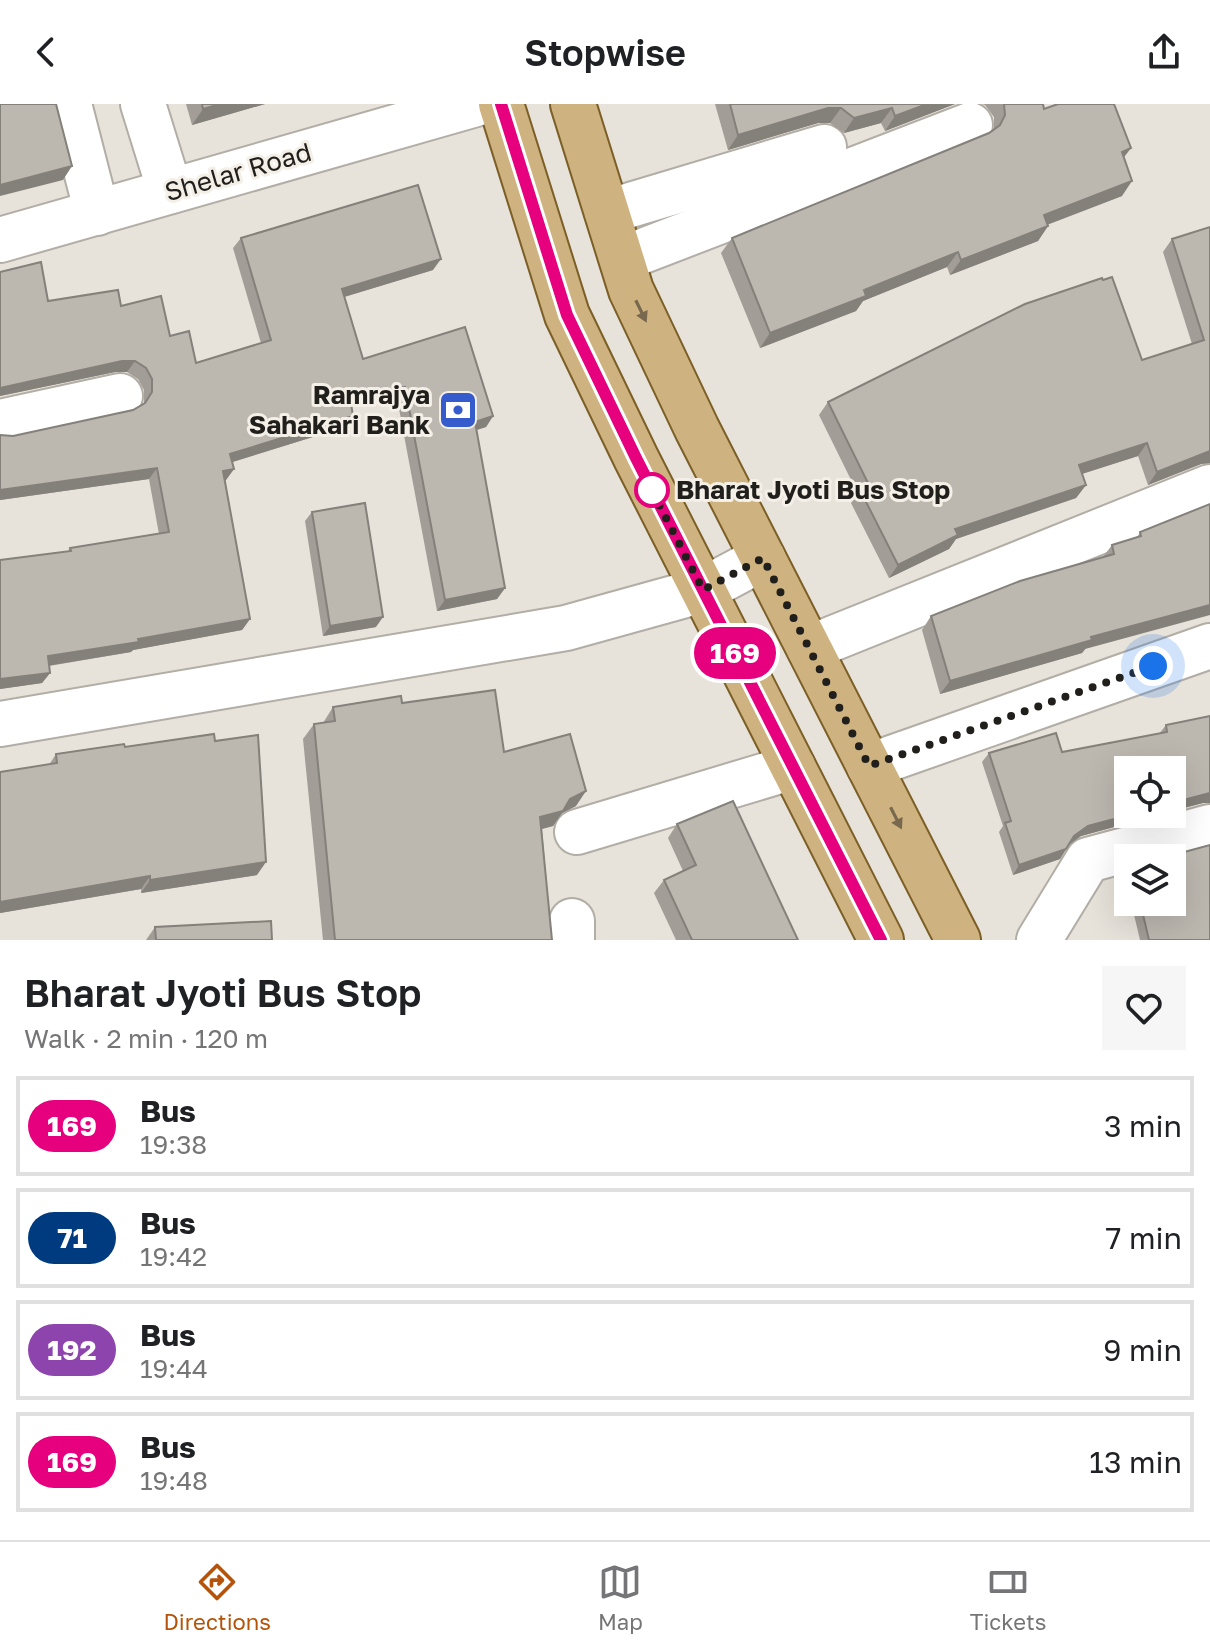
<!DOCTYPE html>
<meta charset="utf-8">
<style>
:root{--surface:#fff;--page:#f6f6f6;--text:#202124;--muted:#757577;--line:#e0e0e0;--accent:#b45309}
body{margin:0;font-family:"Golos Text",sans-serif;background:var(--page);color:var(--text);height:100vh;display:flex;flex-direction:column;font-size:30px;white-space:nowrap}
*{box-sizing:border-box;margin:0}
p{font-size:26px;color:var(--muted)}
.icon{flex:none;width:44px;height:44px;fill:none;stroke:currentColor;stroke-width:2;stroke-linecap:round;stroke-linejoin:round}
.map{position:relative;height:836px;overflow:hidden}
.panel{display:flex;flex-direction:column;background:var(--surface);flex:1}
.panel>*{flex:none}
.badge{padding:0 16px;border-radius:26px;font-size:28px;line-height:52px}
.tools{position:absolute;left:1114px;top:652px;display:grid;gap:16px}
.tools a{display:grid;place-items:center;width:72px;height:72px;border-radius:0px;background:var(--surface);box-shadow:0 8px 32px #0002;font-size:40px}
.you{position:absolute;width:40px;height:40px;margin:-20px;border:6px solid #fff;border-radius:50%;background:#1a73e8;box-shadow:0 0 0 12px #1a73e833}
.map>.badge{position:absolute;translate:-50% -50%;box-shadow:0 0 0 4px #fff}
.round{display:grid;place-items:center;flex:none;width:84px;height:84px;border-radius:0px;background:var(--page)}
.summary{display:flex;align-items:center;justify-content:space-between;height:136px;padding:0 24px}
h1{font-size:38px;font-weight:600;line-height:60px}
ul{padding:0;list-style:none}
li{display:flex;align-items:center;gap:24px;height:100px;margin:0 16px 12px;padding:0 8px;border:4px solid var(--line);border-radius:0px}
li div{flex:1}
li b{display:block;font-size:30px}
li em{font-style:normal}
li .badge{min-width:88px;font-weight:700;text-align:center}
header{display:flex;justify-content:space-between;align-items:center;height:104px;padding:0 24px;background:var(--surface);font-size:36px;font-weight:600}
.menu{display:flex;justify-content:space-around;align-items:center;height:112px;border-top:2px solid var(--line);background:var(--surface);font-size:22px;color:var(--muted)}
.menu a{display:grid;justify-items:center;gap:4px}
.menu .current{color:var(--accent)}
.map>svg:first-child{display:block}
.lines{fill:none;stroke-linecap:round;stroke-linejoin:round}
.minor-casing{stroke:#b2ada5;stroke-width:48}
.major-casing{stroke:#7c5f26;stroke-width:48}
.minor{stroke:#fff;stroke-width:44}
.major{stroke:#ceb380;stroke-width:44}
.wall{fill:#a29d96}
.shaded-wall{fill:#84807a}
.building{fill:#bcb7af;stroke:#84807a;stroke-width:2}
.oneway{fill:#78694e}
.line-casing{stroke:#fff;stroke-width:18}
.line{stroke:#e6007e;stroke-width:12}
.walk{stroke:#211f1c;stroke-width:8;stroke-dasharray:0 14.4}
.stop-dot{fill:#fff;stroke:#e6007e;stroke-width:4}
.labels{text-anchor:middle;stroke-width:6;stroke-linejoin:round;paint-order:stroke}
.street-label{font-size:26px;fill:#211f1c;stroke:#f4efe7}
.poi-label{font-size:26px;font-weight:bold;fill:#211f1c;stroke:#f4efe7;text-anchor:end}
.stop-label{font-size:26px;font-weight:bold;fill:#211f1c;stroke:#f4efe7;text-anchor:start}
</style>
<header><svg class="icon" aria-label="back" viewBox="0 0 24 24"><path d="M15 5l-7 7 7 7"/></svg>Stopwise<svg class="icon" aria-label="share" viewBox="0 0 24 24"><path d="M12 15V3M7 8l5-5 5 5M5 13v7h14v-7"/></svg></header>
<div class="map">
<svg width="1210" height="836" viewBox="0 0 1210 836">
<rect width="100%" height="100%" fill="#e7e2da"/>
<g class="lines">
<!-- minor casing -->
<g class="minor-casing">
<g id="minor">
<polyline points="69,0 97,109"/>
<polyline points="143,0 170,87"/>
<polyline points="607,108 824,43"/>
<polyline points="0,136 476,0"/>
<polyline points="622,155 970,21"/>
<polyline points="0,318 120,292"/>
<polyline points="809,544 1210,383"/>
<polyline points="0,620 566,524 703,486 763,454"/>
<polyline points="869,662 1210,542"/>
<polyline points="577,728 793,663"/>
<polyline points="572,817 572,836"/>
<polyline points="1039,836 1088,756 1210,723"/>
</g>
</g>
<!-- major casing -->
<g class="major-casing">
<g id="major">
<polyline points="501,0 567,211 636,354 881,836"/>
<polyline points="573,0 631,186 697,325 958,836"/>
</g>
</g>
<!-- minor -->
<use href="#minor" class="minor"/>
<!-- major -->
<use href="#major" class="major"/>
</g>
<!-- wall -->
<g class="wall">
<polygon points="186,0 265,0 192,21"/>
<polygon points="715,0 955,0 885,27 881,19 844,29 830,19 818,19 728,46"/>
<polygon points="982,0 1043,0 1044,5 1131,44 1124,53 1122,92 1047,121 1048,122 1038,137 950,171 947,163 863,197 856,207 760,244 721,149 732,134 989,29 994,26 994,13 985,1"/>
<polygon points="1210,123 1210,359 1201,360 1148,381 1138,352 1082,370 1086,381 1076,394 956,435 949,445 889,474 851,399 858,390 819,311 828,298 1142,256 1192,240 1163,148 1172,135"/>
<polygon points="241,134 433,166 344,193 363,255 493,312 486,323 476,326 505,484 497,495 437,507 397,294 351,302 345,323 232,358 234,365 225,377 250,515 242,526 133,546 131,548 49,562 50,569 42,579 0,585 0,456 68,447 70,444 159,430 149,375 0,396 0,331 13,332 133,306 144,299 144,286 138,275 127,268 115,268 0,292 0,168 48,197 121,202 170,232 196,259 261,239 233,144"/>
<polygon points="1210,400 1082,549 940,590 922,526 931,512 1103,453 1112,441 1137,434 1140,428"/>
<polygon points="312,408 376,523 323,532 305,417"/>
<polygon points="402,599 504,648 576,702 562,709 553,722 542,725 552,836 323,836 303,635 314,620 323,619 333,603"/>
<polygon points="1210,612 1210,699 1203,699 1172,707 1172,666 1128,710 1162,710 1081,732 1069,741 1060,755 1013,771 999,728 1003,722 982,658 989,649 1062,648 1159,630 1166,621"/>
<polygon points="215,637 257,771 141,789 141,785 0,809 0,668 49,661 56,650 125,643"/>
<polygon points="677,720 798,836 676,836 654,789 664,776 683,767 668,734"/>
<polygon points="1128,767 1128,787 1124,772"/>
<polygon points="1131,798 1172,798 1210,836 1140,836"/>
<polygon points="155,823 272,836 146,836"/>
</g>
<!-- shaded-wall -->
<g class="shaded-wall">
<polygon points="220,0 265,0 192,21 203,5"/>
<polygon points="927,0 955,0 885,27 895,12"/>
<polygon points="828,4 841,4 830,19 818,19 728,46 738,31"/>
<polygon points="892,4 881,19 844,29 854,14"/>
<polygon points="1131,44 1120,58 1122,48"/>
<polygon points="72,62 63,76 0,92 0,81"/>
<polygon points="1132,77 1122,92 1033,126 1044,111"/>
<polygon points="1048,122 1038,137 950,171 961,156"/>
<polygon points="958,148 947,163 863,197 856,207 760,244 770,229 864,186"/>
<polygon points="441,155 433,166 334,196 342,185"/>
<polygon points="122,257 135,257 127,268 115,268 0,292 0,284 2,283"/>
<polygon points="405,283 397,294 342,304 350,293"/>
<polygon points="353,312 345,323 223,361 230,350"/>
<polygon points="493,312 486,323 467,329 475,318"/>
<polygon points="1147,339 1138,352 1069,374 1079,361"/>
<polygon points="1210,347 1210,359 1201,360 1148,381 1157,368"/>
<polygon points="157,364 149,375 0,396 0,386"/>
<polygon points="234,365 226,376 216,378 223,367"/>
<polygon points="1086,381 1076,394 956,435 949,445 889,474 898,461 955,425"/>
<polygon points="505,484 497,495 437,507 445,496"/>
<polygon points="1210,501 1210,511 1085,545 1082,549 940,590 950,577 1091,533"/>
<polygon points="383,513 376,523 323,532 330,522"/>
<polygon points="250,515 242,526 133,546 131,548 40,563 48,552"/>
<polygon points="50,569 42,579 0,585 0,575"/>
<polygon points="586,687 576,702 562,709 553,722 530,728 540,713 570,695"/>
<polygon points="1210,689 1210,699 1203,699 1172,707 1172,699"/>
<polygon points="1133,710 1162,710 1081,732 1067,742 1074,732 1088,722"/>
<polygon points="1066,745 1060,755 1013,771 1019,761"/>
<polygon points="266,758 257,771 141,789 150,776"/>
<polygon points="150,772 141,785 0,809 0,798"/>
</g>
<!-- building -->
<g class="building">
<polygon points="0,0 56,0 72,62 0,81"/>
<polygon points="202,0 220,0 203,5"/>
<polygon points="730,0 927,0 895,12 892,4 854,14 841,4 828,4 738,31"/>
<polygon points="1004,0 1043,0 1044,5 1058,0 1114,0 1131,44 1122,48 1132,77 1044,111 1048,122 961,156 958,148 864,186 866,192 770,229 732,134 989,29 1000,21 1005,11"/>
<polygon points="418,81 441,155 342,185 363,255 465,223 493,312 475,318 505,484 445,496 405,283 350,293 353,312 230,350 234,365 223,367 250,515 138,535 139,538 48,552 50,569 0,575 0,456 71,447 70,444 169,428 157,364 0,386 0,331 13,332 133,306 145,299 152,288 152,275 146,264 135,257 122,257 0,284 0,168 41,158 48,197 118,186 121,202 161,192 170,232 189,227 196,259 271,236 241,134"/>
<polygon points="1210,123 1210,347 1157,368 1147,339 1079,361 1086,381 955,425 958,431 898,461 860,386 869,381 828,298 1025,200 1102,174 1103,176 1112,173 1142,256 1204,236 1172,135"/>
<polygon points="365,399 383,513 330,522 312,408"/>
<polygon points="1210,400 1210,501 1091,533 1092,536 950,577 931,512 1020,477 1114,450 1112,441 1141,432 1140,428"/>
<polygon points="495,586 504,648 570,630 586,687 570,695 563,707 540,713 552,836 335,836 314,620 335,617 333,603 401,592 402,599"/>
<polygon points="1210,612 1210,689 1172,699 1172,666 1128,666 1128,710 1133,710 1088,722 1074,732 1066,745 1019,761 1005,719 1011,717 989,649 1056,629 1062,648 1167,628 1166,621"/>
<polygon points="214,630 215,637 258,631 266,758 150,776 150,772 0,798 0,668 57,659 56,650 124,640 125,643"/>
<polygon points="733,697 798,836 692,836 664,776 696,761 677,720"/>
<polygon points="1210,741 1210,836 1149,836 1140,798 1172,798 1172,754 1162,754"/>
<polygon points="271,817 272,836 156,836 155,823"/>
</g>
<!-- one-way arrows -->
<defs><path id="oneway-solid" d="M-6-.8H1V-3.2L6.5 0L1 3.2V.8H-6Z" transform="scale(2)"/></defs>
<g class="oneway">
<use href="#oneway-solid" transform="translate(641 207) rotate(64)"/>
<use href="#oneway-solid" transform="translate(896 714) rotate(63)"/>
</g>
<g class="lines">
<!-- line casing -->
<g class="line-casing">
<polyline id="line" points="501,0 567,211 636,354 881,836"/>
</g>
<!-- line -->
<use href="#line" class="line"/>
<!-- walk -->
<polyline class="walk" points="652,386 649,381 703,486 763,454 869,662 1153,562"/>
</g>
<!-- icons -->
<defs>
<g id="bank-square" transform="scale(2)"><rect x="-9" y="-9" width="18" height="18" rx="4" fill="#365bcc" stroke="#f4efe7"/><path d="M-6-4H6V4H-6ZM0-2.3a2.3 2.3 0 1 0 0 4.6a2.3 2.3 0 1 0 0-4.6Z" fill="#fff"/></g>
</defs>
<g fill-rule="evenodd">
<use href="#bank-square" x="458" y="306"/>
</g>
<!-- markers -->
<circle class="stop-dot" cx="652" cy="386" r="16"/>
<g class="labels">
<!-- street labels -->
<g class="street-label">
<text transform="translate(238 68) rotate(-16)" y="9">Shelar Road</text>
</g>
<!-- poi labels -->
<g class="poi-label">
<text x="430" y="300">Ramrajya<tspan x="430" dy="30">Sahakari Bank</tspan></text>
</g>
<!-- stop labels -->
<g class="stop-label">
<text x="676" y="395">Bharat Jyoti Bus Stop</text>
</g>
</g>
</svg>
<div class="tools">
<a><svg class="icon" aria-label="locate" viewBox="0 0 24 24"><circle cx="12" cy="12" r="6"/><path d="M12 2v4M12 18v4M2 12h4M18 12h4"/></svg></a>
<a><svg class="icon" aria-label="layers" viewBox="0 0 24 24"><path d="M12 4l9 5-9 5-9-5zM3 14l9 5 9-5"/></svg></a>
</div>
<div class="you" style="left:1153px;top:562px"></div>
<b class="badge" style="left:735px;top:549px;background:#e6007e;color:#fff">169</b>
</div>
<section class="panel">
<div class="summary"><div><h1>Bharat Jyoti Bus Stop</h1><p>Walk · 2 min · 120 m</p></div><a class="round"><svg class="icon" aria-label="heart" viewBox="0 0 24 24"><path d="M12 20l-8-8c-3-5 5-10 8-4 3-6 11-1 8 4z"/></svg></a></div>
<ul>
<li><span class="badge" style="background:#e6007e;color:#fff">169</span><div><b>Bus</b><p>19:38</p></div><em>3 min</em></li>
<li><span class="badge" style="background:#003b80;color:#fff">71</span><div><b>Bus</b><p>19:42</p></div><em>7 min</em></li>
<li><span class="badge" style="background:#8e44ad;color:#fff">192</span><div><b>Bus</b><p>19:44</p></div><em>9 min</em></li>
<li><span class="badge" style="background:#e6007e;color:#fff">169</span><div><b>Bus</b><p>19:48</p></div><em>13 min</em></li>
</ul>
</section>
<nav class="menu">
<a class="current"><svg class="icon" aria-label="directions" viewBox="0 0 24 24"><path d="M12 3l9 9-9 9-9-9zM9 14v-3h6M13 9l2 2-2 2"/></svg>Directions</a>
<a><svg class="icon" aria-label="map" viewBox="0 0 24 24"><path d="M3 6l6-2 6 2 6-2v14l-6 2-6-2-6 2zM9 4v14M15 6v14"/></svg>Map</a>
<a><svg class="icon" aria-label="tickets" viewBox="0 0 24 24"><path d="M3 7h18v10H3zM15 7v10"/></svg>Tickets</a>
</nav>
